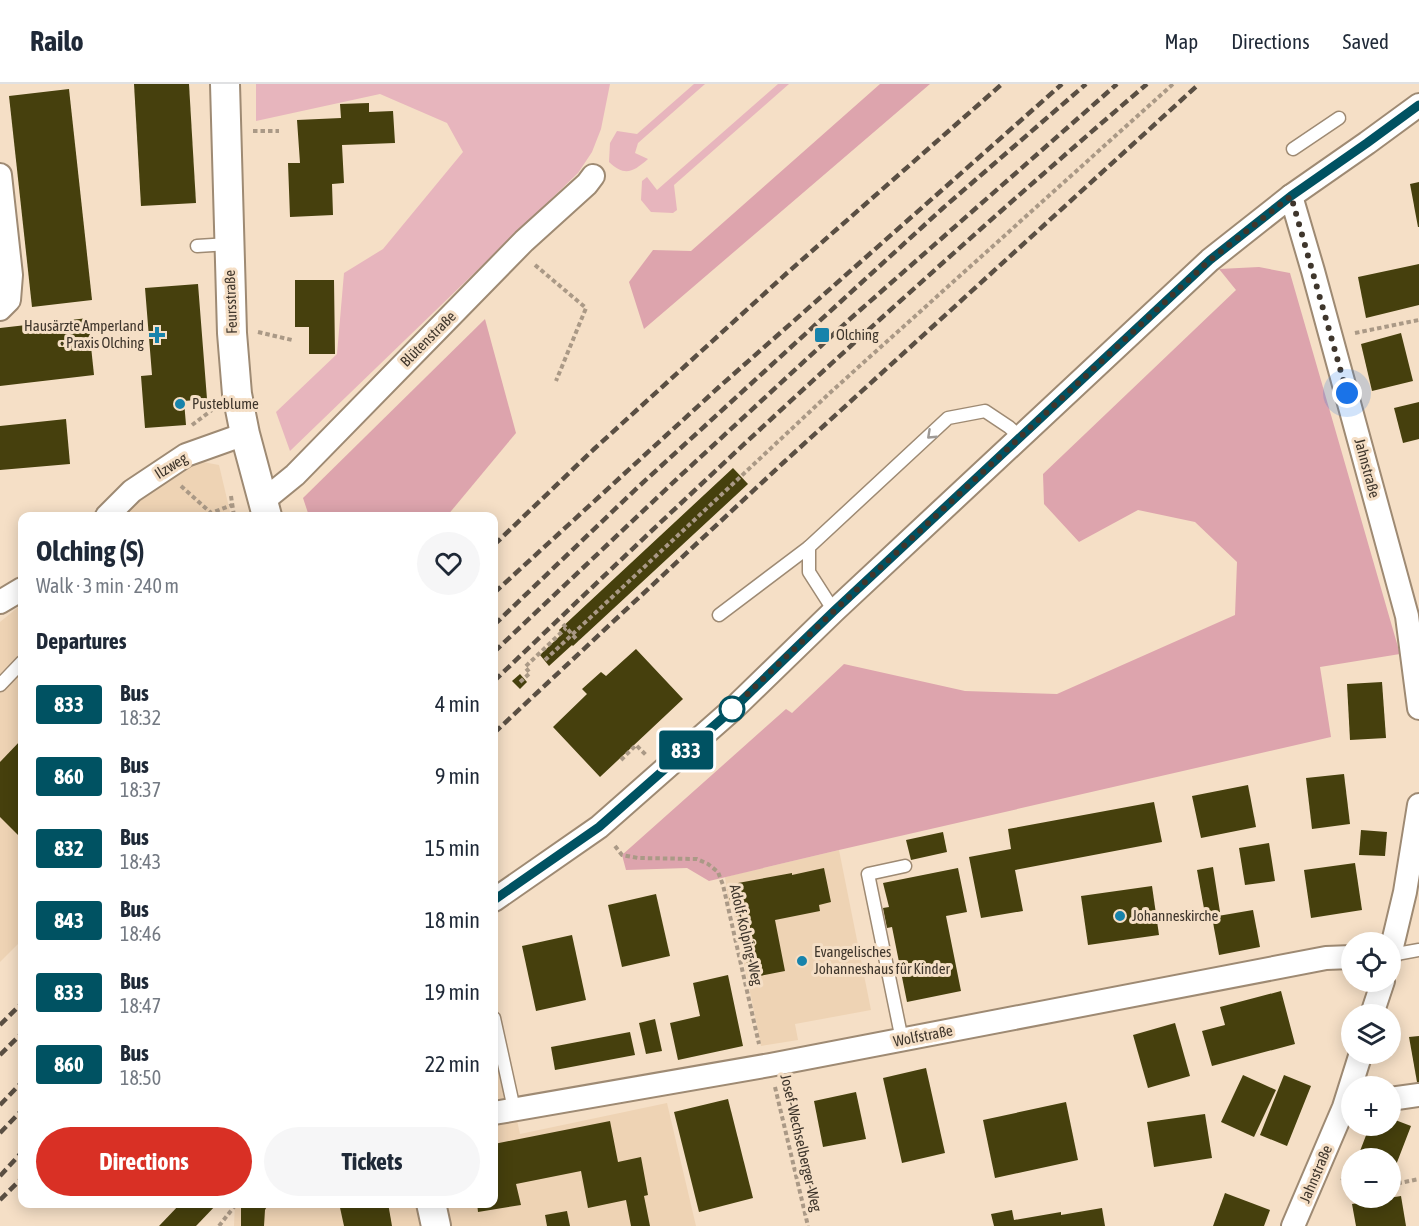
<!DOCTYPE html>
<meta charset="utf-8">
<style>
:root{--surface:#fff;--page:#f6f6f7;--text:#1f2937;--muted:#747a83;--line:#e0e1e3;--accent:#d93025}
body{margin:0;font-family:"Asap Condensed",sans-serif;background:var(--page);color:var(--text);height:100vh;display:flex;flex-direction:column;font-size:22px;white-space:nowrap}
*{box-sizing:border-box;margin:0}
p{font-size:20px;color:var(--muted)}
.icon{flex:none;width:33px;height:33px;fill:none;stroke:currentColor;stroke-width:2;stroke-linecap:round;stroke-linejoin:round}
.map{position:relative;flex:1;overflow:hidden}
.sheet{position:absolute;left:18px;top:428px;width:480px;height:696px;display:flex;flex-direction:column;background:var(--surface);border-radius:12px;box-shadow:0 3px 15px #0003}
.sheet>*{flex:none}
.badge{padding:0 12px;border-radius:4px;font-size:21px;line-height:39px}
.controls{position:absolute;left:1341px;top:848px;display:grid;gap:12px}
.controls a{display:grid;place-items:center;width:60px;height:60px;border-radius:50%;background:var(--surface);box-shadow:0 3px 15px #0003;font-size:30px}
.you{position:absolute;width:30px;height:30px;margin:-15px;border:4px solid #fff;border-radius:50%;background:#1a73e8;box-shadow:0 0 0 9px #1a73e833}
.map>.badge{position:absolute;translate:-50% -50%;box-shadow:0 0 0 3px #fff}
h2{padding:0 18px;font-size:22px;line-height:54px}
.round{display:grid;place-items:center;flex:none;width:63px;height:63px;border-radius:32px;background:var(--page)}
.overview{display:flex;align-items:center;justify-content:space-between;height:102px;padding:0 18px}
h1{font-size:28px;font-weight:700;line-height:45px}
.cta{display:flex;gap:12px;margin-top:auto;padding:12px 18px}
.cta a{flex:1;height:69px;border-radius:36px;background:var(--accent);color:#fff;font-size:24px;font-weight:700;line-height:69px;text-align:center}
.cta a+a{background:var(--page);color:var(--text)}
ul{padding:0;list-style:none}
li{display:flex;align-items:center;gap:18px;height:72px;padding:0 18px}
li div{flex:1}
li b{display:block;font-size:22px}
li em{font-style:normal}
li .badge{min-width:66px;font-weight:700;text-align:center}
header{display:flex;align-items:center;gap:36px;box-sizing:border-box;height:84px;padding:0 30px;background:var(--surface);border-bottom:2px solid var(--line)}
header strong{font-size:28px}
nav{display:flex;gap:33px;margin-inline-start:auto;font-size:21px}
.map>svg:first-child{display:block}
.built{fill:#eed3b4}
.green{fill:#e7b5bd}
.forest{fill:#dda4ad}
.building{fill:#46400d}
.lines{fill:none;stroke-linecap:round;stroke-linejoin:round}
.service-casing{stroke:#9e8a73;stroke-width:15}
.minor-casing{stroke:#9e8a73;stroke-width:26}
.tertiary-casing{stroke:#9e8a73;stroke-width:32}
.path{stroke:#aa9986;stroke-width:4;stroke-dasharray:4.5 3;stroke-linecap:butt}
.service{stroke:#fff;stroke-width:12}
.minor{stroke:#fff;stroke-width:22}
.tertiary{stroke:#fff;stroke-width:28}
.rail{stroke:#5a4f43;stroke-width:4.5;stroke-dasharray:9 4.5;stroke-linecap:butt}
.oneway{stroke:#9f9a96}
.line-casing{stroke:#fff;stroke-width:14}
.line{stroke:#005262;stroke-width:9}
.walk{stroke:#3f362c;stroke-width:6;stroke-dasharray:0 10.8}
.poi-dot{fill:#1783ab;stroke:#f5dfc6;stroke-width:2}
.stop-dot{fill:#fff;stroke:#005262;stroke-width:3}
.labels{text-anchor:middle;stroke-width:6;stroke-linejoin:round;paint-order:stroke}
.street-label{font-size:15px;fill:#3f362c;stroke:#f5dfc6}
.poi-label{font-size:15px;fill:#3f362c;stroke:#f5dfc6;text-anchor:start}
</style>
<header>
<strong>Railo</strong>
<nav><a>Map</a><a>Directions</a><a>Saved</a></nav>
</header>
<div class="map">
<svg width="1419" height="1142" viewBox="0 0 1419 1142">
<rect width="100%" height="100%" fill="#f5dfc6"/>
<!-- built -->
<g class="built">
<polygon points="197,377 219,381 231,432 124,432 163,395"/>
<polygon points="22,520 22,856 0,878 0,538"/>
<polygon points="839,766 871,926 795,940 798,956 761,962 732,820 729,820 725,793"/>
<polygon points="494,932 520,1050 667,1019 696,1142 234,1142 235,1119 494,1119"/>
</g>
<!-- green -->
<g class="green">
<polygon points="256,0 610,0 601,45 592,68 578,89 290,367 276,328 337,270 344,189 383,165 463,68 447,39 380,10 256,37"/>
<path d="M694 0H705L638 59 635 69 648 75C633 88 625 93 609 78L610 59 617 47 637 50Z"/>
<polygon points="778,0 789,0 674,101 677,126 673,129 651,128 641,116 642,97 647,93 657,106"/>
</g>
<!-- forest -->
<g class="forest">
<polygon points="880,0 930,0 644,245 629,198 653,166 691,167"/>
<polygon points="1259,183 1290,189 1400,570 1320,583 1331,653 839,766 709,797 687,784 626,786 622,771 786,625 792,629 844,580 965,607 1057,610 1235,531 1237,478 1195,438 1138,426 1079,458 1044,420 1043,390 1236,206 1219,185"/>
<polygon points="485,235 516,349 447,432 309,432 303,414"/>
</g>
<!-- building -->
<g class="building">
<polygon points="134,0 189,0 196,119 141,122"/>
<polygon points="69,5 92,216 32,223 9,12"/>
<polygon points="369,19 369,28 393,27 395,59 342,61 344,99 332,100 333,131 290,133 288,79 300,79 297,36 341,34 340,20"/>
<polygon points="1419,98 1419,143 1418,143 1410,100"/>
<polygon points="1419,180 1419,221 1366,234 1358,193"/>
<polygon points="295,196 334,196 335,270 309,270 309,243 295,243"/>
<polygon points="198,200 207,315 184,317 186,341 145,344 141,292 152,291 145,204"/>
<polygon points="88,234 94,291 0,302 0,244"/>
<polygon points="1401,249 1413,297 1372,307 1361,260"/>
<polygon points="1419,318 1419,355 1403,359 1394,324"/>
<polygon points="66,335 70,380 0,386 0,342"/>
<polygon points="733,384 748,400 573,562 572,561 549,582 540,571 562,550 559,546"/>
<polygon points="636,565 683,615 600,693 553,643 587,610 582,605 601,588 606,592"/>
<polygon points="520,590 527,598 520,605 512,597"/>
<polygon points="1382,598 1386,654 1350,656 1347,600"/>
<polygon points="22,655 22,755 0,733 0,678"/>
<polygon points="1344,690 1350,740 1312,745 1306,694"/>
<polygon points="1248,701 1256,743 1201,754 1192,712"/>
<polygon points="1154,718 1162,758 1015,786 1023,827 981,834 969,773 1011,765 1008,745"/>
<polygon points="1361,746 1387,748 1385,772 1359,771"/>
<polygon points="943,748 947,768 911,776 906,756"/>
<polygon points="1269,759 1275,797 1245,801 1239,764"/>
<polygon points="1355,779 1362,826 1311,834 1304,786"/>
<polygon points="1213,783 1220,828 1205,830 1197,786"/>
<polygon points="824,784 831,818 819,821 820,827 775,836 785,887 750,894 734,819 729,815 738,799 792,789 792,791"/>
<polygon points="958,784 967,828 946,832 961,907 907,918 892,843 887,844 883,824 889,823 883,799"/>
<polygon points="1152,802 1159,851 1088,861 1081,812"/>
<polygon points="656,810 670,872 622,883 608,821"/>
<polygon points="1253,826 1260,863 1219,871 1212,833"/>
<polygon points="572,851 586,916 536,927 522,862"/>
<polygon points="728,891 743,962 678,976 670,939 700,932 693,899"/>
<polygon points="1281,907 1295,960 1212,982 1202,947 1225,941 1220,923"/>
<polygon points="655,935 662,967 646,970 639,939"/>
<polygon points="1175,939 1190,992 1148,1004 1133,951"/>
<polygon points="630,948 635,971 555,986 551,963"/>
<polygon points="1419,952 1419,998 1417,998 1409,953"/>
<polygon points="926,984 945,1069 902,1079 883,994"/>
<polygon points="1243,991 1276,1006 1254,1053 1221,1038"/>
<polygon points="1284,991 1311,1002 1287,1062 1260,1051"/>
<polygon points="856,1008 866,1055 823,1063 814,1017"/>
<polygon points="728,1015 753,1114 699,1128 674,1028"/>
<polygon points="1066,1018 1078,1076 995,1094 983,1036"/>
<polygon points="1205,1030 1212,1074 1154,1083 1147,1038"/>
<polygon points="1390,1034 1411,1042 1396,1081 1390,1079 1390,1074 1378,1074 1360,1067 1370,1041 1390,1041"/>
<polygon points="610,1037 618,1078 641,1073 648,1111 644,1112 650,1142 631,1142 626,1116 588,1124 581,1087 516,1100 521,1121 478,1128 477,1119 494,1119 494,1060"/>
<polygon points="1225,1109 1270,1126 1264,1142 1213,1142"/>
<polygon points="1401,1112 1406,1142 1356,1142 1352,1120"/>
<polygon points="181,1119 218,1119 196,1142 159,1142"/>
<polygon points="241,1119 269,1119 265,1126 264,1142 241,1142"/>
<polygon points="339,1119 388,1119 392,1142 344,1142"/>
<polygon points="1102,1124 1105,1142 994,1142 991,1130 1012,1126 1014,1136 1061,1128 1061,1131"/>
<polygon points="567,1127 570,1142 547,1142 545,1131"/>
</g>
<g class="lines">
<!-- service casing -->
<g class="service-casing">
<g id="service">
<polyline points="1293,65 1339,34"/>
<polyline points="197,162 229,160"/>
<polyline points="834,527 809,488 809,463 948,334 985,327 1009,343 1020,353"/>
<polyline points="719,531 809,463"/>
<polyline points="0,601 22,578"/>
<polyline points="1391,871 1419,866"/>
<polyline points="494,934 514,1025"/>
<polyline points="902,956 868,790 905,782"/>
</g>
</g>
<!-- minor casing -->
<g class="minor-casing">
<g id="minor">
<polyline points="0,91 11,191 9,216 0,225"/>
<polyline points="1291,112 1313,187 1407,532 1419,624"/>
<polyline points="263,417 295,391 524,157 587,100 593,92"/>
<polyline points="107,432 132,407 186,371 245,350"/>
<polyline points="0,518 22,505"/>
<polyline points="494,816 599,743 733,625 834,527 1210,176 1291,112 1367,59 1419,21"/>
<polyline points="1390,871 1405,808 1419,721"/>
<polyline points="1372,930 1383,897"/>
<polyline points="1390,1015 1419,1011"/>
<polyline points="494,1029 770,981 1326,874 1352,873"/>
<polyline points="1293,1142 1344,1023 1361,969"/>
</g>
</g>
<!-- tertiary casing -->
<g class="tertiary-casing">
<g id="tertiary">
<polyline points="225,0 232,249 237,310 245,350 267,432"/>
<polyline points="431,1119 436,1142"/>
</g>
</g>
<!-- path -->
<g class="path">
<polyline points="253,47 279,47"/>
<polyline points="535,181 586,224 556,297"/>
<polyline points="258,248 292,256"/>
<polyline points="1355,249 1419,236"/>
<polyline points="192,341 212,326"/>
<polyline points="181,402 211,429 232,421"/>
<polyline points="231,412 234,432"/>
<polyline points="563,540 578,557"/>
<polyline points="545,576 833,306 1173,0"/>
<polyline points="520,598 530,589 525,583 566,544"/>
<polyline points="621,676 636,661 646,671"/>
<polyline points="615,762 622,771 638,774 697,775 708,780 718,788 723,801 759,960"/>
<polyline points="775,1003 808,1142"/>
<polyline points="1341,1094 1352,1097"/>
<polyline points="1390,1101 1419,1095"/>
<polyline points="219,1142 237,1119"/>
</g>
<!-- service -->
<use href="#service" class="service"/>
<!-- minor -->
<use href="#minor" class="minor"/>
<!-- tertiary -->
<use href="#tertiary" class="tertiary"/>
<!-- rail -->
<g class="rail">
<polyline points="494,461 593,366 787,189 1002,0"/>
<polyline points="494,509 719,303 1062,0"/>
<polyline points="494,541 637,404 943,124 1086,0"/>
<polyline points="494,568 680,392 850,235 1117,0"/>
<path d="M494 597C555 539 616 480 678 422 831 278 987 137 1147 0"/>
<polyline points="494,649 784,378 1199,0"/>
<polyline points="0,941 22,919"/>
<polyline points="0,971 22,949"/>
<polyline points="0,1021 22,998"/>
<polyline points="0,1049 22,1026"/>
<polyline points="0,1092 22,1068"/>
<polyline points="0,1116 22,1094"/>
</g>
</g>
<!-- one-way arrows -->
<defs><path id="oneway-chevron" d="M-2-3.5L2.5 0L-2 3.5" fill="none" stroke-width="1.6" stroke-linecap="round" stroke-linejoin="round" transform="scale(1.5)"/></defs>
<use class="oneway" href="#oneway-chevron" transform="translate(931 351) rotate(137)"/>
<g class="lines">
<!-- line casing -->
<g class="line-casing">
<polyline id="line" points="494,816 599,743 733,625 834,527 1210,176 1291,112 1367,59 1419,21"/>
</g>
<!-- line -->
<use href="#line" class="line"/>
<!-- walk -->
<polyline class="walk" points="732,625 834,527 1210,176 1291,112 1347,309"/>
</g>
<!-- markers -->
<g class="poi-dot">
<path d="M154 242h6v6h6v6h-6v6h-6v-6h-6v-6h6z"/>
<rect x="814" y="243" width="16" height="16" rx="3"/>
<circle cx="180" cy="320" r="6"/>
<circle cx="1120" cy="832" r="6"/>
<circle cx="802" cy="877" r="6"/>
</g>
<circle class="stop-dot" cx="732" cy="625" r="12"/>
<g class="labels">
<!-- street labels -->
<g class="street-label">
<text transform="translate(231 218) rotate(-92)" y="5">Feursstraße</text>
<text transform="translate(428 255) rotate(-45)" y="5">Blütenstraße</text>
<text transform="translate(171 382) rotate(-32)" y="5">Ilzweg</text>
<text transform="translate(1367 384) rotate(75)" y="5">Jahnstraße</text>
<text transform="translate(746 851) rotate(77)" y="5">Adolf-Kolping-Weg</text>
<text transform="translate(923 952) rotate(-11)" y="5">Wolfstraße</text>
<text transform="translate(801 1059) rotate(77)" y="5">Josef-Wechselberger-Weg</text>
<text transform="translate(1316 1090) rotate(-67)" y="5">Jahnstraße</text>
</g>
<!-- poi labels -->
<g class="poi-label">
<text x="144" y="247" text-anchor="end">Hausärzte Amperland<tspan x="144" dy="17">- Praxis Olching</tspan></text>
<text x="836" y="256">Olching</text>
<text x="192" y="325">Pusteblume</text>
<text x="1132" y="837">Johanneskirche</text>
<text x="814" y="873">Evangelisches<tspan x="814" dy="17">Johanneshaus für Kinder</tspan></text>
</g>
</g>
</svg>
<div class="controls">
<a><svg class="icon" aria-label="locate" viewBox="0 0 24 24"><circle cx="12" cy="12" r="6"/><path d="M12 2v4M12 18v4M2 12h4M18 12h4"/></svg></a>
<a><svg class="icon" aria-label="layers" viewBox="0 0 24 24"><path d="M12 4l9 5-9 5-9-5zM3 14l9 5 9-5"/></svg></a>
<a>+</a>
<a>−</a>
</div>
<div class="you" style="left:1347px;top:309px"></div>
<b class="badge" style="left:686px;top:666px;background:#005262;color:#fff">833</b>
<section class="sheet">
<div class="overview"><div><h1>Olching (S)</h1><p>Walk · 3 min · 240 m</p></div><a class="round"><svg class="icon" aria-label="heart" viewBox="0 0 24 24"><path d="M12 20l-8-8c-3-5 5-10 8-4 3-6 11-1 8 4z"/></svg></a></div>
<h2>Departures</h2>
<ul>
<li><span class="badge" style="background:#005262;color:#fff">833</span><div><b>Bus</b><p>18:32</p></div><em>4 min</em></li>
<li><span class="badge" style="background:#005262;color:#fff">860</span><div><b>Bus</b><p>18:37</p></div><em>9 min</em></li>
<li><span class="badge" style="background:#005262;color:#fff">832</span><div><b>Bus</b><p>18:43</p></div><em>15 min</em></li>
<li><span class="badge" style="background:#005262;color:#fff">843</span><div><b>Bus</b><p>18:46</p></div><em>18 min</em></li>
<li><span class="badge" style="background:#005262;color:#fff">833</span><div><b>Bus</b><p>18:47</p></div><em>19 min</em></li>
<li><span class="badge" style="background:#005262;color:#fff">860</span><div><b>Bus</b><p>18:50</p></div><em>22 min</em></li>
</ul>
<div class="cta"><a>Directions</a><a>Tickets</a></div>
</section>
</div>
